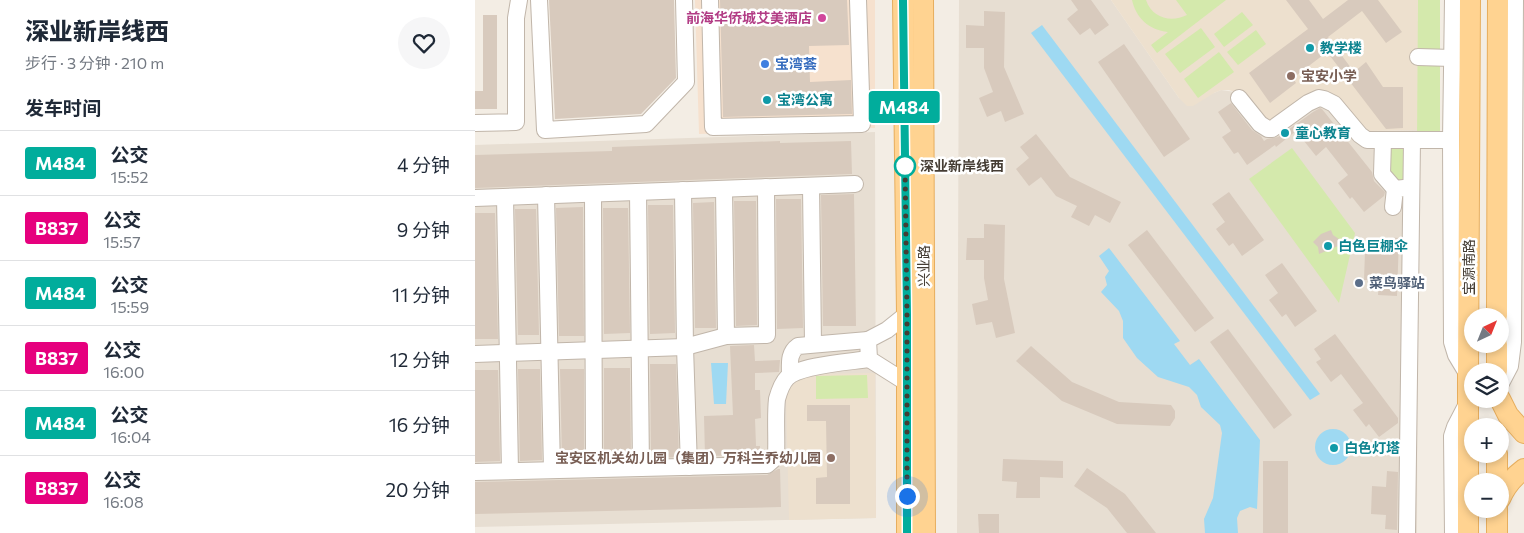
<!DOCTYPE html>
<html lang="zh">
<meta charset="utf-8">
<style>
:root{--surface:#fff;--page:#f6f6f7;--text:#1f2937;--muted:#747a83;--line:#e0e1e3}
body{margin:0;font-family:Commissioner,"Noto Sans SC",sans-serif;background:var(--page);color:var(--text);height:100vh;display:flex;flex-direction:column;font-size:19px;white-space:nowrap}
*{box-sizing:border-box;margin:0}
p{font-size:16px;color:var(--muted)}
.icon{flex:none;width:28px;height:28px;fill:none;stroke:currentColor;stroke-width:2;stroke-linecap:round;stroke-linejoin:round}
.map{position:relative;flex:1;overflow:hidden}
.drawer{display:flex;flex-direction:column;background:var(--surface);width:475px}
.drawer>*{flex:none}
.badge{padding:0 10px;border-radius:4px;font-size:18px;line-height:32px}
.needle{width:32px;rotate:43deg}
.tools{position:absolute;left:989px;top:308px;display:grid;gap:10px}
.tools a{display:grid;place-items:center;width:45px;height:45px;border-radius:50%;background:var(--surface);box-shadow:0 2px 8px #0003;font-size:25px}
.you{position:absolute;width:25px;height:25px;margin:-12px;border:4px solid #fff;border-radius:50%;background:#1a73e8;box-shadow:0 0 0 8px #1a73e833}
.map>.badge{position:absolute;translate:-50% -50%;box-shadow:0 0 0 2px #fff}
h2{padding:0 25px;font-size:19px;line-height:45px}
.round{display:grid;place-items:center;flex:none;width:52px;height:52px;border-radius:26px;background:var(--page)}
.head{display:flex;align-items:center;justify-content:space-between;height:85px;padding:0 25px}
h1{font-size:24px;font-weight:800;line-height:38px}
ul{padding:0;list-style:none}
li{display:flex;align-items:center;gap:15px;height:65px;padding:0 25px;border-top:1px solid var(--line)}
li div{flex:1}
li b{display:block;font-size:19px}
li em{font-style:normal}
li .badge{min-width:55px;font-weight:700;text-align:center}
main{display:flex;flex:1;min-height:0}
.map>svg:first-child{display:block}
.residential{fill:#e7ded2}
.commercial{fill:#f6e1ce}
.education{fill:#ede0ce}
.green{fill:#d4e9ac}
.water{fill:#9ed9f2}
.building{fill:#d8cabd}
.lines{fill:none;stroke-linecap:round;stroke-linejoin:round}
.minor-casing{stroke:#c1b6aa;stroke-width:18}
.major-casing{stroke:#e7ae5e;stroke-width:22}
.minor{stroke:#fff;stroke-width:16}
.major{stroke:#ffd391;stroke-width:20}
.line-casing{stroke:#fff;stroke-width:11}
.line{stroke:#01ad9c;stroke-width:8}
.walk{stroke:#453d34;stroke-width:5;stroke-dasharray:0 9}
.hotel-dot{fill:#d1479c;stroke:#fff;stroke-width:2}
.culture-dot{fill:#0f9aa8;stroke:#fff;stroke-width:2}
.shop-dot{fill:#3f7fe0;stroke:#fff;stroke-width:2}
.education-dot{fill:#8d6e63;stroke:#fff;stroke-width:2}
.stop-dot{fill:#fff;stroke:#01ad9c;stroke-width:2.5}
.service-dot{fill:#5c6f8a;stroke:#fff;stroke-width:2}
.labels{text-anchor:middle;stroke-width:5;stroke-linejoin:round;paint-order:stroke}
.hotel-label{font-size:14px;font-weight:bold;fill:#b23c85;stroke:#fff;text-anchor:end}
.culture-label{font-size:14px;font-weight:bold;fill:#0d838f;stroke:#fff;text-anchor:start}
.shop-label{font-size:14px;font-weight:bold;fill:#366cbe;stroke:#fff;text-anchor:start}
.education-label{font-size:14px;font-weight:bold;fill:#785e54;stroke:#fff;text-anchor:start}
.stop-label{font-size:14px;font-weight:bold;fill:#453d34;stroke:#fff;text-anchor:start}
.street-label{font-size:14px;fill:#453d34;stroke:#fff}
.service-label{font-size:14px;font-weight:bold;fill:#4e5e75;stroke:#fff;text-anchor:start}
</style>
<main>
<section class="drawer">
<div class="head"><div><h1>深业新岸线西</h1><p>步行 · 3 分钟 · 210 m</p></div><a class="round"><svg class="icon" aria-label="heart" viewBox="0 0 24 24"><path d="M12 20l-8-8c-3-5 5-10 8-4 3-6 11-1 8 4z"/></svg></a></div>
<h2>发车时间</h2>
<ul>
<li><span class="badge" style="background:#01ad9c;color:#fff">M484</span><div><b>公交</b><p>15:52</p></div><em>4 分钟</em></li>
<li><span class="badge" style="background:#e6007e;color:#fff">B837</span><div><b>公交</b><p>15:57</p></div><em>9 分钟</em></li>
<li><span class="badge" style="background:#01ad9c;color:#fff">M484</span><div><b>公交</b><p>15:59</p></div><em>11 分钟</em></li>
<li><span class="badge" style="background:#e6007e;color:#fff">B837</span><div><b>公交</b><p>16:00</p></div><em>12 分钟</em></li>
<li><span class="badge" style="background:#01ad9c;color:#fff">M484</span><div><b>公交</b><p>16:04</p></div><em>16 分钟</em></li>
<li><span class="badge" style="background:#e6007e;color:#fff">B837</span><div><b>公交</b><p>16:08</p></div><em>20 分钟</em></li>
</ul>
</section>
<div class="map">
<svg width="1049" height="533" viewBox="0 0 1049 533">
<rect width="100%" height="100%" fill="#f3ede4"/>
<!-- residential -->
<g class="residential">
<polygon points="484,0 636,0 704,98 739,93 746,90 760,92 849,92 856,93 862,96 891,131 943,130 942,533 482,533"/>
<polygon points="400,132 401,518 0,527 0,145"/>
</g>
<!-- commercial -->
<polygon class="commercial" points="220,0 400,0 400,128 224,134"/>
<!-- education -->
<g class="education">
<polygon points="636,0 943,0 943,130 891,131 862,96 856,93 849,92 794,121 760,92 754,90 746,90 739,93 718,106 712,106 704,98"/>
<polygon points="400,373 401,518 314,520 311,399 315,386 322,380 339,374"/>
</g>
<!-- green -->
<g class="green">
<path d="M657 0H671C677 18 696 23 712 15L701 0H751L682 53 676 45 693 32C674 30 661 18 657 0Z"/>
<polygon points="943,0 965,0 965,140 942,140"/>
<polygon points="767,12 778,25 749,47 739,34"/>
<polygon points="726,28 740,47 705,73 690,54"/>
<polygon points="781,30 791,44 763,65 752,52"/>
<polygon points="744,52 759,72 723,98 709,79"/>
<polygon points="817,148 880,233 864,303 774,179"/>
<polygon points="914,149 931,149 931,185 924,185 912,170"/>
<polygon points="392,375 393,398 341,399 341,376"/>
</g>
<!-- water -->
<g class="water">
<polygon points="567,25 845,394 835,400 556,33"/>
<polygon points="634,248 705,341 699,344 715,365 724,359 785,440 782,509 775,507 765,511 762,518 763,533 730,533 729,519 738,498 747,433 745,425 726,407 722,395 714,387 683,377 662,358 648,338 648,321 644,311 626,292 632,285 630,277 634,271 624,256"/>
<polygon points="236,363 253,363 251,404 239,404"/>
<circle cx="858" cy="447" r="18"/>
</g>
<!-- building -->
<g class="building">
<polygon points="74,0 199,0 201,78 166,114 80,119"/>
<polygon points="245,0 372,0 374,45 334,46 335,82 376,80 377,114 248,117"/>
<polygon points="596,0 616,0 634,25 620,35 615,28 605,35 592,19 603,10"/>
<polygon points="811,0 834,0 848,19 873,0 903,0 927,32 911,43 887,11 853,37 879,72 891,62 908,87 928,87 928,128 911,129 852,52 818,78 821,83 795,103 774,73 833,29"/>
<polygon points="509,11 530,12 529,67 549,114 530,122 526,111 512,117 504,98 518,92 509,68 509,48 491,48 491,25 509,26"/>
<polygon points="8,15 22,15 22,109 0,109 0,91 8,91"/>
<polygon points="649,44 715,139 689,157 623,62"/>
<polygon points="756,103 777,130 786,136 789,141 792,139 803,137 838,112 845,108 847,109 897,172 899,181 910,192 909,196 889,212 877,197 875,199 863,183 873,175 851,147 841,156 821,131 801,147 800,145 772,165 763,152 759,154 747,137 756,131 743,112"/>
<polygon points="561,134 595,177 646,202 635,223 620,215 614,226 596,217 602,206 581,196 566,177 554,186 541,169 554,158 545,147"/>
<polygon points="305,141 305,143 376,141 377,174 0,188 0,155 137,151 137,147"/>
<polygon points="754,192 789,240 767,256 758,243 754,246 741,229 750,222 737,204"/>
<polygon points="379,194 381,326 348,326 346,195"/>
<polygon points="301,199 326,199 328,328 302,329"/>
<polygon points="259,201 281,201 282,325 261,326"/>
<polygon points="239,202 241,328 220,328 218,203"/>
<polygon points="173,205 198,205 200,333 175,334"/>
<polygon points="108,207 109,336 84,336 81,208"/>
<polygon points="128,208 153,208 155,333 129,334"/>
<polygon points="40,209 61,209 64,335 43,335"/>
<polygon points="0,213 20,213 23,339 0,339"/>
<polygon points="509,224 530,225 529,279 540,333 521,338 517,322 501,325 497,304 513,300 509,278 509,260 491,260 492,238 509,238"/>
<polygon points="672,230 739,318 720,332 653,245"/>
<polygon points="856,230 858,235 870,243 844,254 843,247 838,242 846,234"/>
<polygon points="905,237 924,238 922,296 903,295 904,280 889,280 890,252 905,252"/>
<polygon points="807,263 842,311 820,327 811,314 807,317 794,300 803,293 790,275"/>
<polygon points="753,329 817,415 799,429 735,342"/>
<polygon points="860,334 923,418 923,423 904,437 894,424 891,427 878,410 888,403 866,374 856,382 841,362 846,359 839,349"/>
<polygon points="279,345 280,361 305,360 304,372 280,373 280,390 285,390 286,418 280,419 281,446 285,446 285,455 230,456 229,416 258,415 255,346"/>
<polygon points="556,346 597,382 644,402 696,405 700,411 700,418 695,426 642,424 587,401 541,361"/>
<polygon points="175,364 201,364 204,457 176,458"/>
<polygon points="129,368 155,368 156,458 129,459"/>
<polygon points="43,369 65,369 67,460 45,461"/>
<polygon points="85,369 109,369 109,459 87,460"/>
<polygon points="0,370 23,370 25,461 0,462"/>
<polygon points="332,405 375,405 375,504 341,504 341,478 352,477 351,421 332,421"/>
<polygon points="528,459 588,461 588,478 565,477 565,498 541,498 542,482 527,481"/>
<rect x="788" y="461" width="25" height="72"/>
<polygon points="612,468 650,494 681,533 652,533 632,508 599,486"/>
<polygon points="303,469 305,469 306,507 0,514 0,482 292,475"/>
<polygon points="912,471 923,472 922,530 910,529 911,515 896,514 897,486 911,487"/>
<polygon points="503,514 524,514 524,533 504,533"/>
</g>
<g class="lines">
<!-- minor casing -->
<g class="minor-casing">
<g id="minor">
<polyline points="64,0 70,130 171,124 211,82 209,0"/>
<polyline points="235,0 238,127 387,124 383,0"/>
<polyline points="978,0 976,140 977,342 981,355 993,375"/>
<polyline points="943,57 977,58"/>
<polyline points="764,98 785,124 793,129 797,129 833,103 844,98 849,99 859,104 885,135 892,140 976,140"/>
<polyline points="0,123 41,122 41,18 44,0"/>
<polyline points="908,141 907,174 920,189"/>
<polyline points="336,186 338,344"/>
<polyline points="249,189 251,336"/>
<polyline points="208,190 210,347 214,467"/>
<polyline points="163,192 166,468"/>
<polyline points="118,194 119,469"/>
<polyline points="71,195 77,470"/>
<polyline points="30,197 35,471"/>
<polyline points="0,198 380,184"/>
<polyline points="918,207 920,189 929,188"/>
<polyline points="0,354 210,347 251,336 292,335 291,187"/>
<path d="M315 375C315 364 313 353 323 346L393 340"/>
<polyline points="432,383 394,359 393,340 412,330 432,314"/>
<polyline points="1025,385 1035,366 1038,342 1040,0"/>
<path d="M0 472 292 465 301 457C302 439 300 416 302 399 304 392 307 383 312 378 324 365 375 362 394 359"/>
<polyline points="932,533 937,140"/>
<polyline points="978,533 977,436 980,427 993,402"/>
</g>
</g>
<!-- major casing -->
<g class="major-casing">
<g id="major">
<polyline points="428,0 432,314 432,533"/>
<polyline points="448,0 450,533"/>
<polyline points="1022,316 1023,0"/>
<polyline points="1022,344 1022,371"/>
<polyline points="1025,399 1033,415 1049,433"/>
<polyline points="1022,454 1022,481"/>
<path d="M1025 499C1030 487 1038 477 1049 469"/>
<polyline points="993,533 993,375 995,0"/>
<polyline points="1022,533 1022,509"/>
</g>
</g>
<!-- minor -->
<use href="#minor" class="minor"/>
<!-- major -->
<use href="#major" class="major"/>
</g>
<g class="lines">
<!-- line casing -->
<g class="line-casing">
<polyline id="line" points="428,0 432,314 432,533"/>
</g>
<!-- line -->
<use href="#line" class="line"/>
<!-- walk -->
<polyline class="walk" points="430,166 430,164 432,314 432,496"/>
</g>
<!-- markers -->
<circle class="hotel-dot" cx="347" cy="18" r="5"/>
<g class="culture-dot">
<circle cx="835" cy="48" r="5"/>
<circle cx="292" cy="100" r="5"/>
<circle cx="810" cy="133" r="5"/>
<circle cx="853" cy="246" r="5"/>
<circle cx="859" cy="448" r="5"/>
</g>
<circle class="shop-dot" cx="290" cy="64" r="5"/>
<g class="education-dot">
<circle cx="816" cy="76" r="5"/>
<circle cx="356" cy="458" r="5"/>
</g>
<circle class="stop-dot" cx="430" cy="166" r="10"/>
<circle class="service-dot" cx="884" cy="283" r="5"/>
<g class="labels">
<!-- hotel labels -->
<g class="hotel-label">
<text x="337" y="23">前海华侨城艾美酒店</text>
</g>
<!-- culture labels -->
<g class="culture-label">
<text x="845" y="53">教学楼</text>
<text x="302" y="105">宝湾公寓</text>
<text x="820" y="138">童心教育</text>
<text x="863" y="251">白色巨棚伞</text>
<text x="869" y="453">白色灯塔</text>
</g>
<!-- shop labels -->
<g class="shop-label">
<text x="300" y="69">宝湾荟</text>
</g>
<!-- education labels -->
<g class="education-label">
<text x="826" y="81">宝安小学</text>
<text x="346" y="463" text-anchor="end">宝安区机关幼儿园（集团）万科兰乔幼儿园</text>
</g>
<!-- stop labels -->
<g class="stop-label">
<text x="445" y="171">深业新岸线西</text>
</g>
<!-- street labels -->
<g class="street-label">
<text transform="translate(449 266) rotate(-90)" y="5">兴业路</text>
<text transform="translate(994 267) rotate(-90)" y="5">宝源南路</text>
</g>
<!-- service labels -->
<g class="service-label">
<text x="894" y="288">菜鸟驿站</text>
</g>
</g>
</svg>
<div class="tools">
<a><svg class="needle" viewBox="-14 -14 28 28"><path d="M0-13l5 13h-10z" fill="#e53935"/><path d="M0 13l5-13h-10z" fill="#747a83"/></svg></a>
<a><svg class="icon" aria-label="layers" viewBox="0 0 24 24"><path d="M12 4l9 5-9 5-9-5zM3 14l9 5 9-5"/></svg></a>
<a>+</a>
<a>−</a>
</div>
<div class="you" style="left:432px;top:496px"></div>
<b class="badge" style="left:429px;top:107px;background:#01ad9c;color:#fff">M484</b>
</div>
</main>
